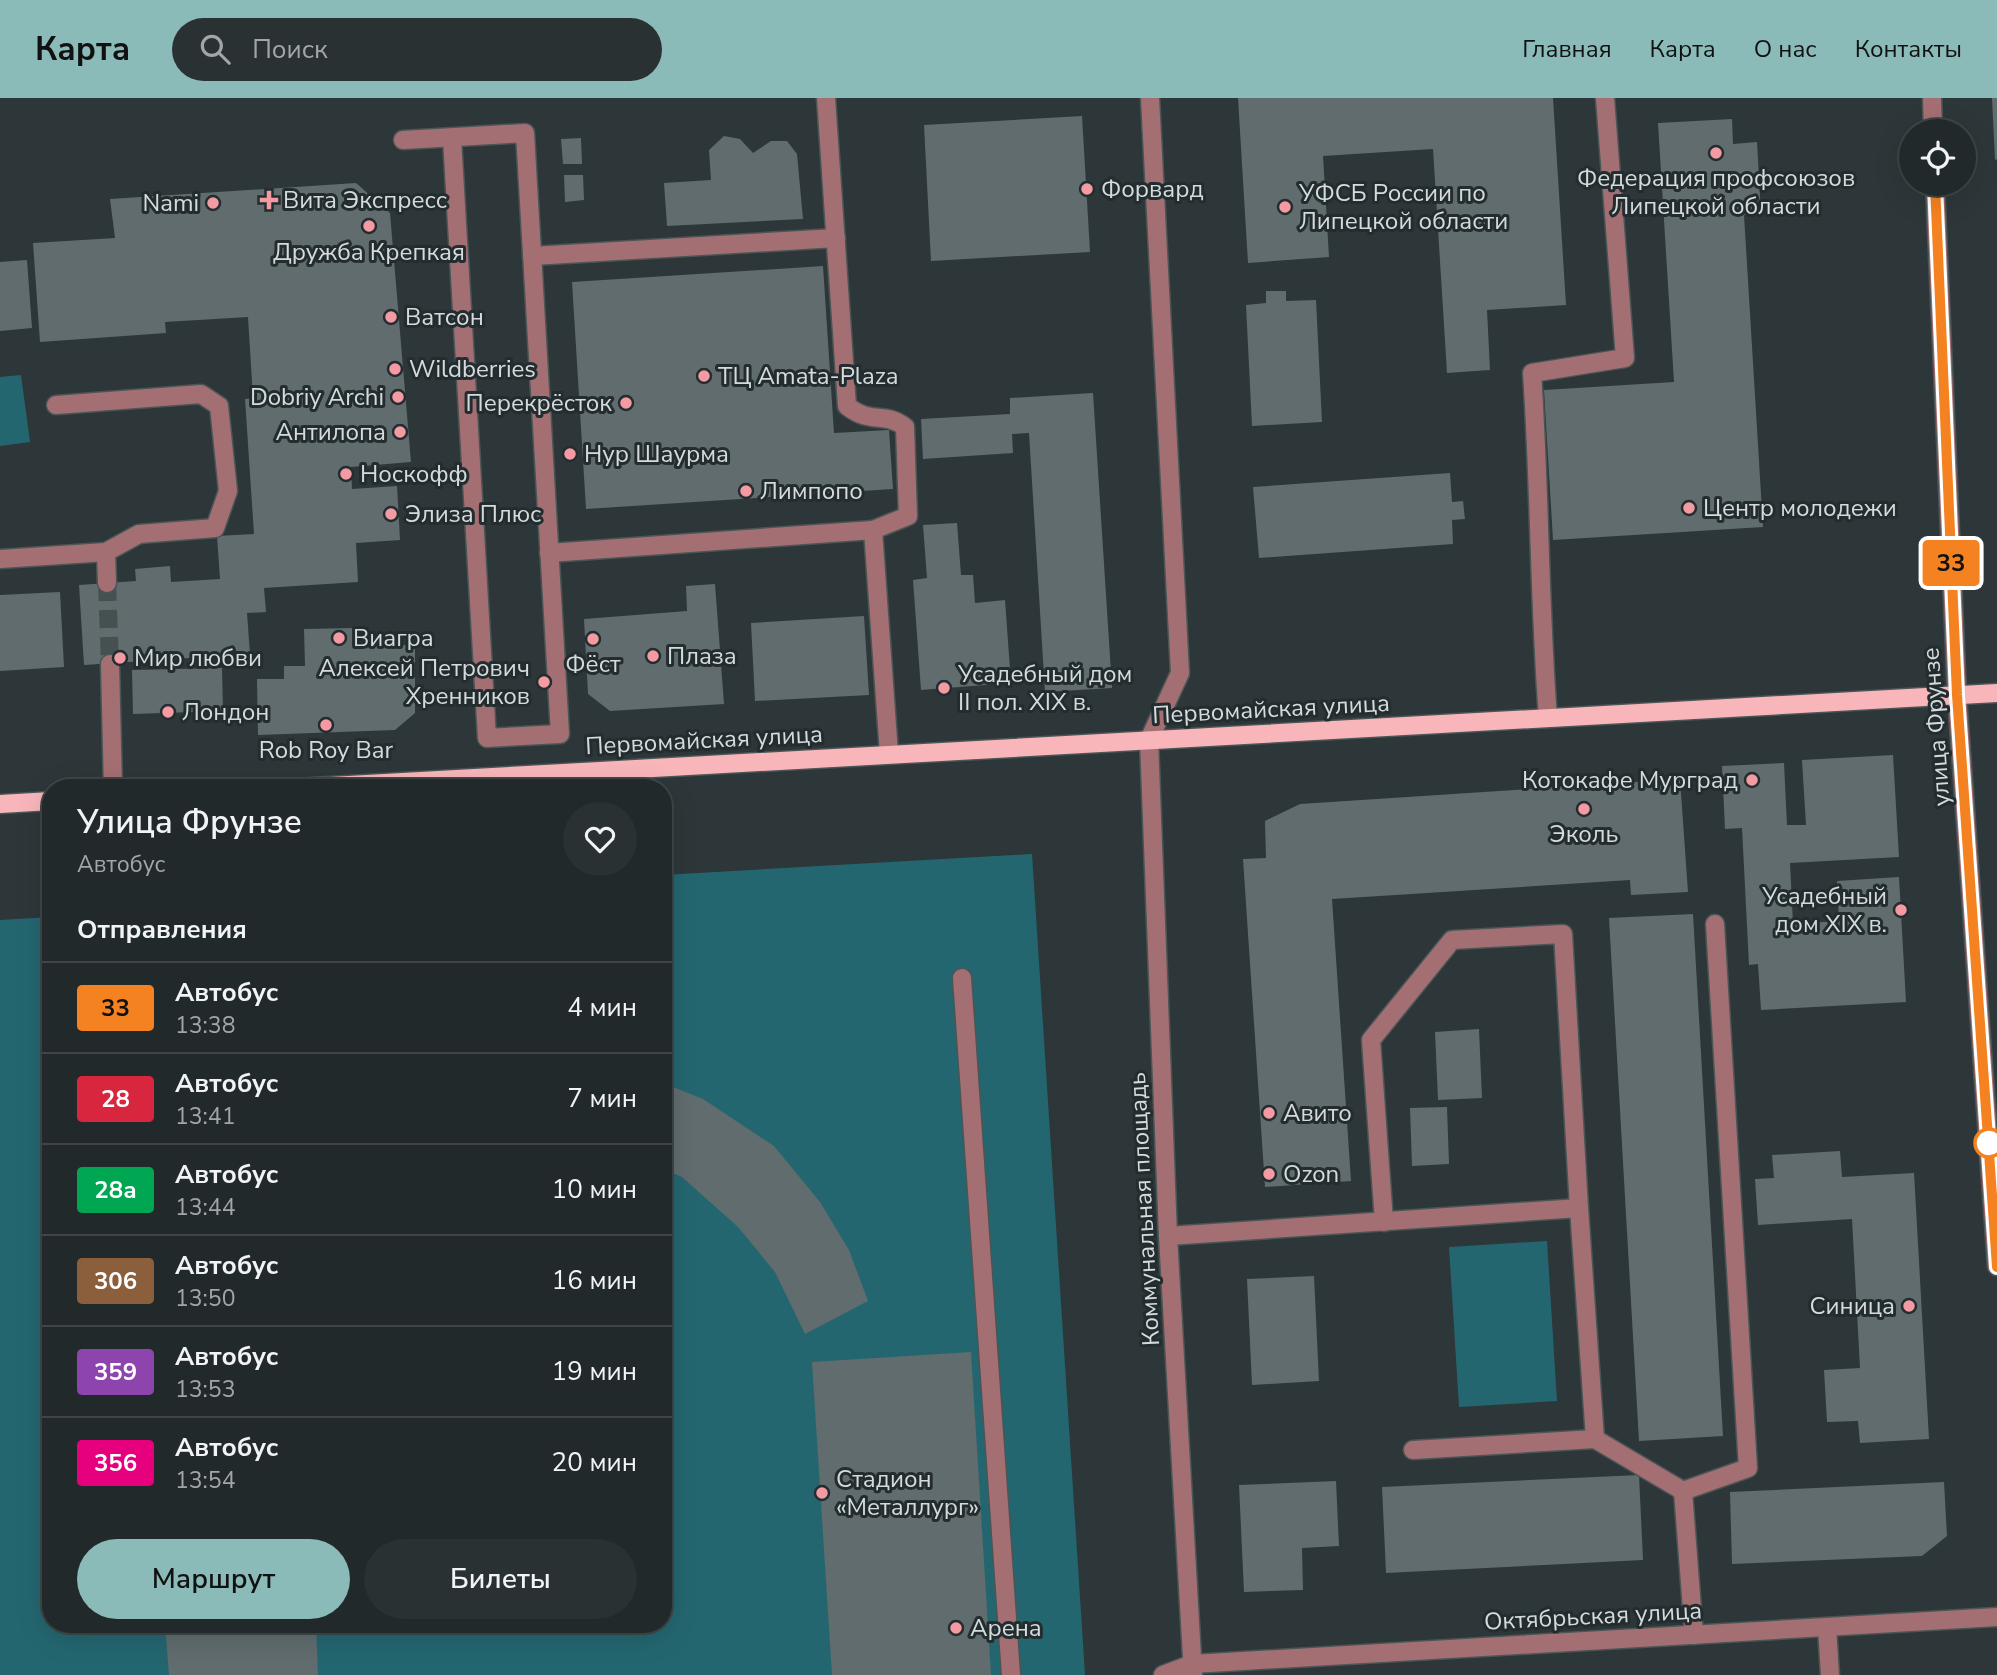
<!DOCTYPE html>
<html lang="ru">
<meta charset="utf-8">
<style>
:root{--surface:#22292b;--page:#2a3133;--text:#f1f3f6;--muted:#a2a6a9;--line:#3f4547;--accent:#8bbbb9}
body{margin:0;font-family:"Nunito Sans",sans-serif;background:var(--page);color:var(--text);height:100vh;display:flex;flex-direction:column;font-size:26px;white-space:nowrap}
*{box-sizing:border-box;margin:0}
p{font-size:23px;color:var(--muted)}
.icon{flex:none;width:38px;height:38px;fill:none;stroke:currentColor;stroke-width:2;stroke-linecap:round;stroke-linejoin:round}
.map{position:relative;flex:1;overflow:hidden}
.sheet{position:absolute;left:42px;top:681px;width:630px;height:854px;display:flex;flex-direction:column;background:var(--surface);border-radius:28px;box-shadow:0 7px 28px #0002,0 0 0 2px var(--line)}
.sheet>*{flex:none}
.badge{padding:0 14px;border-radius:5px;font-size:24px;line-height:46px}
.tools{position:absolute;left:1899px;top:21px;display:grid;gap:14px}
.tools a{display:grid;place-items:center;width:77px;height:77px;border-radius:50%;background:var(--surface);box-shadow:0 7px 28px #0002,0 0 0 2px var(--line);font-size:35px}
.map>.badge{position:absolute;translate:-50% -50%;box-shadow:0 0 0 4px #fff}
h2{padding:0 35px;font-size:26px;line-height:63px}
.round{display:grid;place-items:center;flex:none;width:74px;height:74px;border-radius:37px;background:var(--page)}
.headline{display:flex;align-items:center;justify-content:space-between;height:119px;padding:0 35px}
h1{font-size:33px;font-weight:600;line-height:52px}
.primary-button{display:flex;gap:14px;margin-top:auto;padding:14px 35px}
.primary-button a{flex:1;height:80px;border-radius:42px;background:var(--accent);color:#111;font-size:28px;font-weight:600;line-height:80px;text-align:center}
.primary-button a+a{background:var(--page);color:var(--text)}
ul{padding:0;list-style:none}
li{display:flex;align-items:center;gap:21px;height:91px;padding:0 35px;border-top:2px solid var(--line)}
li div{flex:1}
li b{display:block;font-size:26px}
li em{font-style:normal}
li .badge{min-width:77px;font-weight:700;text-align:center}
header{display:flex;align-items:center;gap:42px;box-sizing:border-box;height:98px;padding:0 35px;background:var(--accent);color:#111}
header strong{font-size:33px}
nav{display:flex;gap:38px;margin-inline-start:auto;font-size:24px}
.search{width:490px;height:63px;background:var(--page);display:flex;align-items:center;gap:18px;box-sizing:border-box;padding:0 24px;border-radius:38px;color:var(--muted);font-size:26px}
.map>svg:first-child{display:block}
.green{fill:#246670}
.building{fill:#606c6e}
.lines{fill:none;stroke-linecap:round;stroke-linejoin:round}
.minor-tunnel{stroke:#465051;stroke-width:18;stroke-dasharray:18 9;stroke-linecap:butt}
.minor-casing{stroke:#4b5556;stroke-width:21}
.major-casing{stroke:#4b5556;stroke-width:21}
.minor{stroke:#a46f73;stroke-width:18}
.major{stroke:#f8b6ba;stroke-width:18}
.line-casing{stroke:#fff;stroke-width:16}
.line{stroke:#f58220;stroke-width:10}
.poi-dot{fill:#f49aa2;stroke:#232d2f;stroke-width:2.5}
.stop-dot{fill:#fff;stroke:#f58220;stroke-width:3.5}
.labels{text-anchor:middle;stroke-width:6;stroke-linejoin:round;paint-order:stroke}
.poi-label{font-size:24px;fill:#d5dbdc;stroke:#232d2f;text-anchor:start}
.street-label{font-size:24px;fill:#d5dbdc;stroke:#232d2f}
</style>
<header>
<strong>Карта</strong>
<div class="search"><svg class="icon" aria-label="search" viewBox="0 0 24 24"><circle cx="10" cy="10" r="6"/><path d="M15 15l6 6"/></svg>Поиск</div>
<nav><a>Главная</a><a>Карта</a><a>О нас</a><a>Контакты</a></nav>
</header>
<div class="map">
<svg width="1997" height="1577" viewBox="0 0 1997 1577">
<rect width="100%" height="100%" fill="#2d3739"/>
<!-- green -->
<g class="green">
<polygon points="21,277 30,344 0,348 0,279"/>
<polygon points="1032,756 1085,1577 0,1577 0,822 51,819 51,1526 663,1526 663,777"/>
<polygon points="1547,1143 1557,1303 1459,1309 1449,1149"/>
</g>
<!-- building -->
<g class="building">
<polygon points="1238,0 1553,0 1566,207 1487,212 1490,272 1447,275 1433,51 1323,58 1329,159 1248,165"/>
<polygon points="1992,0 1997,0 1997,61 1995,62"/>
<polygon points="1082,18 1090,154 931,163 924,27"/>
<polygon points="1732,21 1733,46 1757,44 1761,116 1744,117 1763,429 1553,442 1544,292 1674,284 1658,25"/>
<polygon points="724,38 740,41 753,55 771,43 787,43 797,56 803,121 667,128 664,85 711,82 709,52"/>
<polygon points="581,40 582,66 563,66 561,41"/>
<polygon points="564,77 583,77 584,102 565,104"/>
<polygon points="356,85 390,115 411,364 351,369 352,391 397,388 400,442 356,445 358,484 264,490 266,514 247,515 250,556 84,567 79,487 136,483 135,471 170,468 171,484 220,481 217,438 254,436 245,301 253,300 248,219 165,224 166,235 40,244 33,145 115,140 110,101"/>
<polygon points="27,162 32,230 0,233 0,164"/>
<polygon points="823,168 834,335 889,332 893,391 586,411 572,184"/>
<polygon points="1266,193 1286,193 1286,203 1316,202 1322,324 1252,328 1246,207 1266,205"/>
<polygon points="1093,295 1112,590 1045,594 1029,335 1012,336 1013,355 923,361 921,321 1010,316 1010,300"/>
<polygon points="1450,375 1452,404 1463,403 1465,421 1452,422 1453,446 1259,460 1253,389"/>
<polygon points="957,425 961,477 973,477 975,505 1005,502 1011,585 921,592 913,482 927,480 923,427"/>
<polygon points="715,486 724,606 610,613 588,596 584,521 687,513 686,488"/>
<polygon points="60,494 64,569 0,573 0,497"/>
<polygon points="864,518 869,597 755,603 751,525"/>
<polygon points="353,530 353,548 415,547 415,615 395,632 258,637 257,581 284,581 284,568 305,568 304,531"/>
<polygon points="222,570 223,613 133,616 132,572"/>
<polygon points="1893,657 1899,759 1790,765 1793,826 1839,823 1837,783 1899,779 1906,904 1761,912 1758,866 1749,867 1742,730 1725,731 1722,668 1784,665 1787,727 1806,727 1802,662"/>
<polygon points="1680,681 1688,794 1631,797 1630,782 1332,801 1351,1083 1265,1089 1243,761 1266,760 1265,723 1300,706"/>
<polygon points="1693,816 1723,1338 1639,1343 1609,820"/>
<polygon points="1479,931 1482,1000 1438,1002 1435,934"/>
<polygon points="663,985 703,1001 774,1048 820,1104 849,1152 868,1203 805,1236 775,1174 738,1129 682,1079 663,1071"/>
<polygon points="1447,1009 1449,1066 1412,1068 1410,1010"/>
<polygon points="1840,1053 1842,1079 1914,1075 1929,1341 1860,1345 1858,1323 1827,1324 1824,1272 1860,1270 1852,1121 1758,1127 1755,1081 1774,1080 1772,1057"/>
<polygon points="1314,1178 1319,1283 1252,1287 1247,1181"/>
<polygon points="971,1254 991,1577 832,1577 812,1264"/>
<polygon points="1639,1377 1643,1462 1386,1475 1382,1389"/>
<polygon points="1336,1383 1339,1448 1302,1450 1303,1492 1244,1494 1239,1387"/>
<polygon points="1944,1384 1947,1438 1922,1458 1732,1466 1730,1394"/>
<polygon points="165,1526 316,1526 318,1577 169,1577"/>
</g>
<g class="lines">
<!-- minor-tunnel -->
<polyline class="minor-tunnel" points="107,485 110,566"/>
<!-- minor casing -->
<g class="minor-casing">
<g id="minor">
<path d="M826 0 847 308C873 328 882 312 905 329L908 418 873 432"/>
<polyline points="1150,0 1180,575 1149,642 1168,1138 1193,1577"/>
<polyline points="1932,0 1933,33"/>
<polyline points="403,42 525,35 560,636 487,640 452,40"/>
<polyline points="1935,86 1957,597 1997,1168"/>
<polyline points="532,158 836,140"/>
<polyline points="106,454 107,485"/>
<polyline points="549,455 873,432 889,656"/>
<polyline points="0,461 106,454 139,436 215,430 228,393 219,308 201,296 56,307"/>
<polyline points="110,566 113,690"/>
<path d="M1548 620C1539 505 1540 390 1532 275L1625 260 1605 0"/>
<polyline points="962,880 1011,1577"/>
<polyline points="1384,1124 1371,942 1452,842 1563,836 1579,1110"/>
<polyline points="1168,1138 1579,1110 1595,1341"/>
<polyline points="1413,1352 1595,1341 1683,1393 1694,1537"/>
<polyline points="1683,1393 1748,1370 1715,826"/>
<polyline points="1827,1529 1830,1577"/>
<polyline points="1163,1577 1192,1566 1997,1519"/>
</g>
</g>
<!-- major casing -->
<g class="major-casing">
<g id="major">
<polyline points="295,690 1997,595"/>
<polyline points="0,706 51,703"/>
</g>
</g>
<!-- minor -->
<use href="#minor" class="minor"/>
<!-- major -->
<use href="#major" class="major"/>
</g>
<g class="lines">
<!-- line casing -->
<g class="line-casing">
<polyline id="line" points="1935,86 1957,597 1997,1169"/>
</g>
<!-- line -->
<use href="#line" class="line"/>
</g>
<!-- markers -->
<g class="poi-dot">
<circle cx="1716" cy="55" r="7"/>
<circle cx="1087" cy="91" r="7"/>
<path d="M265.5 91.5h7v7h7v7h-7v7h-7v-7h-7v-7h7z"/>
<circle cx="213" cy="105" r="7"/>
<circle cx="1285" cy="109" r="7"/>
<circle cx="369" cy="128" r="7"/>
<circle cx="391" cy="219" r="7"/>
<circle cx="395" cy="271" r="7"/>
<circle cx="704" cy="278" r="7"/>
<circle cx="398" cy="299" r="7"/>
<circle cx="626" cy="305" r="7"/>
<circle cx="400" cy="334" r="7"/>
<circle cx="570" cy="356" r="7"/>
<circle cx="346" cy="376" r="7"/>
<circle cx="746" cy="393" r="7"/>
<circle cx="1689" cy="410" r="7"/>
<circle cx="391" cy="416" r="7"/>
<circle cx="339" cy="540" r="7"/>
<circle cx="593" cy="541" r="7"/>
<circle cx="653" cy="558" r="7"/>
<circle cx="120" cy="560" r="7"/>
<circle cx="544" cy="584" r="7"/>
<circle cx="944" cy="590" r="7"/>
<circle cx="168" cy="614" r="7"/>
<circle cx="326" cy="627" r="7"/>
<circle cx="1752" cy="682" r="7"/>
<circle cx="1584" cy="711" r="7"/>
<circle cx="1901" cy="812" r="7"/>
<circle cx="1269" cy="1015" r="7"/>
<circle cx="1269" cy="1076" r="7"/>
<circle cx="1909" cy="1208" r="7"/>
<circle cx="822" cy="1395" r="7"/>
<circle cx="956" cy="1530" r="7"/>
</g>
<circle class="stop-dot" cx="1989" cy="1045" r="14"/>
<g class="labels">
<!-- poi labels -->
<g class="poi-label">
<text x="1716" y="88" text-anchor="middle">Федерация профсоюзов<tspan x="1716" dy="28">Липецкой области</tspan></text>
<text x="1101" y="99">Форвард</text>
<text x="1299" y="103">УФСБ России по<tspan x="1299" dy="28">Липецкой области</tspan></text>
<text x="283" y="110">Вита Экспресс</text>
<text x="199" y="113" text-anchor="end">Nami</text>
<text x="369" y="162" text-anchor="middle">Дружба Крепкая</text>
<text x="405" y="227">Ватсон</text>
<text x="409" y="279">Wildberries</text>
<text x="718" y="286">ТЦ Amata-Plaza</text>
<text x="384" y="307" text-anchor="end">Dobriy Archi</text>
<text x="612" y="313" text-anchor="end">Перекрёсток</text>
<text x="386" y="342" text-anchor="end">Антилопа</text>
<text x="584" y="364">Нур Шаурма</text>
<text x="360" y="384">Носкофф</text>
<text x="760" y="401">Лимпопо</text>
<text x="1703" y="418">Центр молодежи</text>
<text x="405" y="424">Элиза Плюс</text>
<text x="353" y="548">Виагра</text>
<text x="667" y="566">Плаза</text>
<text x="134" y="568">Мир любви</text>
<text x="593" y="574" text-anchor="middle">Фёст</text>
<text x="530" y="578" text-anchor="end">Алексей Петрович<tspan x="530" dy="28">Хренников</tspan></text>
<text x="958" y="584">Усадебный дом<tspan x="958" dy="28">II пол. XIX в.</tspan></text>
<text x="182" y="622">Лондон</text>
<text x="326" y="660" text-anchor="middle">Rob Roy Bar</text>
<text x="1738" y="690" text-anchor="end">Котокафе Мурград</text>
<text x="1584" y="744" text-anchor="middle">Эколь</text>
<text x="1887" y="806" text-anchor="end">Усадебный<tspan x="1887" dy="28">дом XIX в.</tspan></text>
<text x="1283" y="1023">Авито</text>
<text x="1283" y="1084">Ozon</text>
<text x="1895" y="1216" text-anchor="end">Синица</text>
<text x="836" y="1389">Стадион<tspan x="836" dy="28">«Металлург»</tspan></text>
<text x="970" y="1538">Арена</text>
</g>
<!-- street labels -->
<g class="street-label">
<text transform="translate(1271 611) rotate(-3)" y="8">Первомайская улица</text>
<text transform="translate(1936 629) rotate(-94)" y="8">улица Фрунзе</text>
<text transform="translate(704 642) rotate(-3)" y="8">Первомайская улица</text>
<text transform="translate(1144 1111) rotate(-93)" y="8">Коммунальная площадь</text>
<text transform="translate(1593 1518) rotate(-3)" y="8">Октябрьская улица</text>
</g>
</g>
</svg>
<div class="tools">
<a><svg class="icon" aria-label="locate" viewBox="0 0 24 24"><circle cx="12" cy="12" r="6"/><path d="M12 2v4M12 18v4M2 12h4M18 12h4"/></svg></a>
</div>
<b class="badge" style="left:1951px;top:465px;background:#f58220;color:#111">33</b>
<section class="sheet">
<div class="headline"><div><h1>Улица Фрунзе</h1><p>Автобус</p></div><a class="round"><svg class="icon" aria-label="heart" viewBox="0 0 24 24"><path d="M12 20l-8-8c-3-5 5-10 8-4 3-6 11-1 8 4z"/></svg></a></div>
<h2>Отправления</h2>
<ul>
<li><span class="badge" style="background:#f58220;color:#111">33</span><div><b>Автобус</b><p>13:38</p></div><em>4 мин</em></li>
<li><span class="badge" style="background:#d7263d;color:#fff">28</span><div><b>Автобус</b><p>13:41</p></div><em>7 мин</em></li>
<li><span class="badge" style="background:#00a651;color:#fff">28а</span><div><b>Автобус</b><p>13:44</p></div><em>10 мин</em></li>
<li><span class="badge" style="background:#8b5e3c;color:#fff">306</span><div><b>Автобус</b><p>13:50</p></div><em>16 мин</em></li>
<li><span class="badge" style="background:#8e44ad;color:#fff">359</span><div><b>Автобус</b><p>13:53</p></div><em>19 мин</em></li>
<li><span class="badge" style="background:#e6007e;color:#fff">356</span><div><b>Автобус</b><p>13:54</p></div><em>20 мин</em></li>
</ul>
<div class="primary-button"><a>Маршрут</a><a>Билеты</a></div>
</section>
</div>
